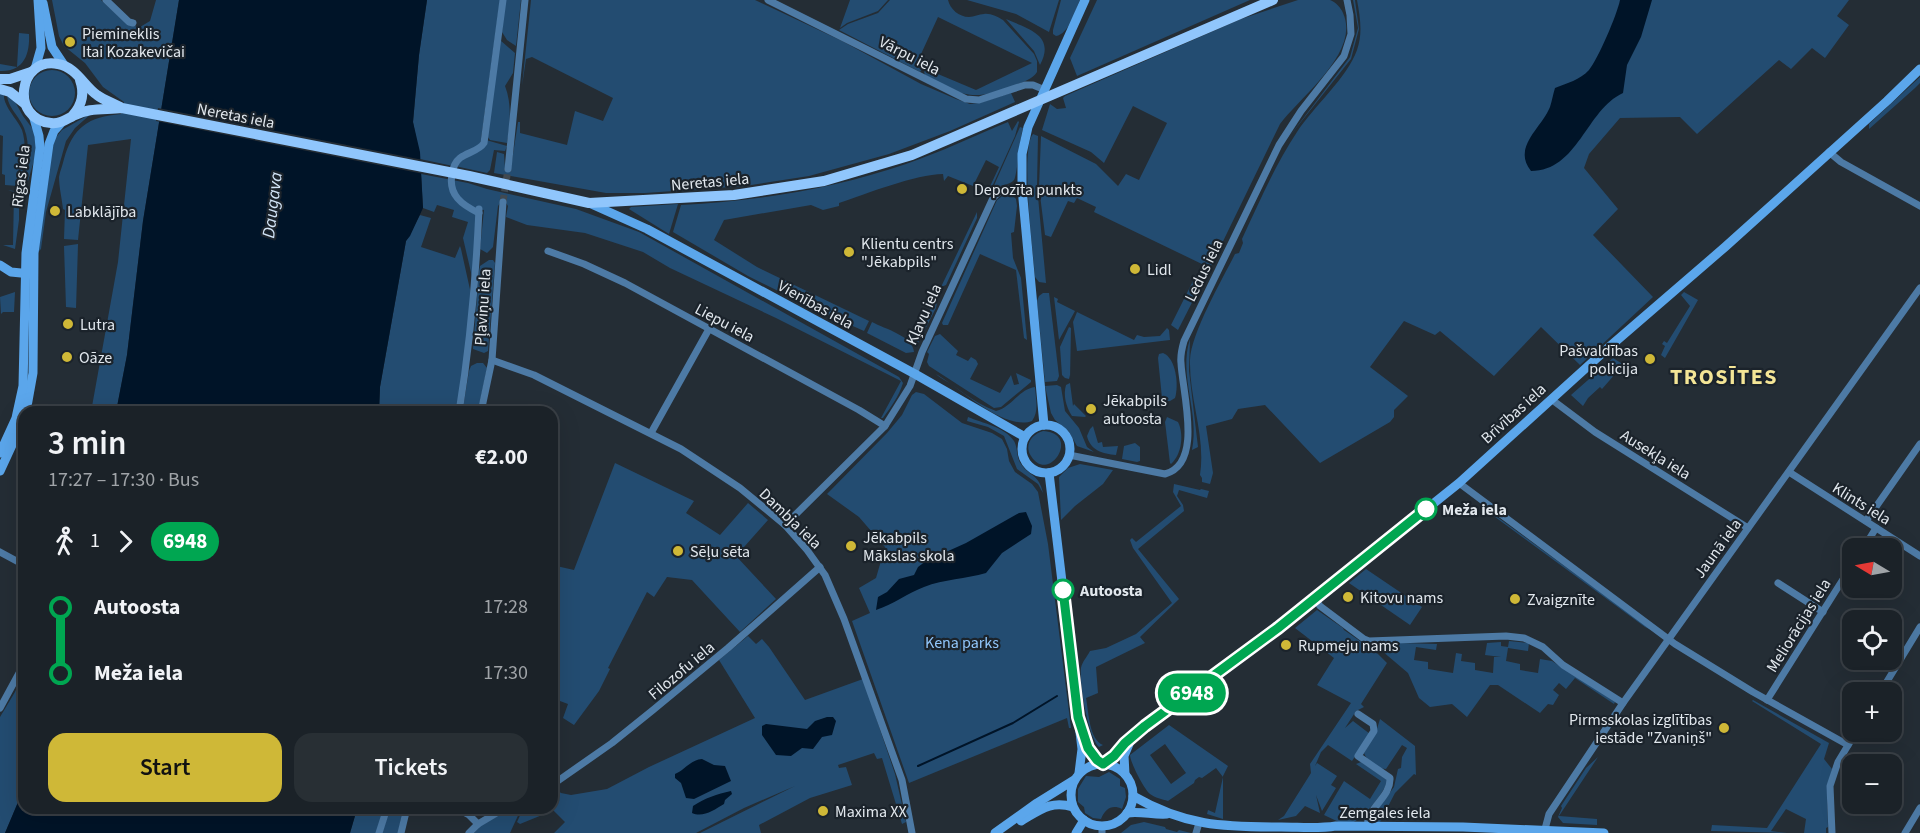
<!DOCTYPE html>
<meta charset="utf-8">
<style>
:root{--surface:#1b2228;--page:#282f34;--text:#f1f3f6;--muted:#a0a4a8;--line:#393f45;--accent:#cfb837}
body{margin:0;font-family:"Source Sans 3",sans-serif;background:var(--page);color:var(--text);height:100vh;display:flex;flex-direction:column;font-size:22px;white-space:nowrap}
*{box-sizing:border-box;margin:0}
p{font-size:20px;color:var(--muted)}
.icon{flex:none;width:33px;height:33px;fill:none;stroke:currentColor;stroke-width:2;stroke-linecap:round;stroke-linejoin:round}
.map{position:relative;flex:1;overflow:hidden}
.sheet{position:absolute;left:18px;top:406px;width:540px;height:408px;display:flex;flex-direction:column;background:var(--surface);border-radius:18px;box-shadow:0 6px 24px #0002,0 0 0 2px var(--line)}
.sheet>*{flex:none}
.badge{padding:0 12px;border-radius:20px;font-size:21px;line-height:39px}
.needle{width:39px;rotate:280deg}
.fabs{position:absolute;left:1842px;top:538px;display:grid;gap:12px}
.fabs a{display:grid;place-items:center;width:60px;height:60px;border-radius:12px;background:var(--surface);box-shadow:0 6px 24px #0002,0 0 0 2px var(--line);font-size:30px}
.map>.badge{position:absolute;translate:-50% -50%;box-shadow:0 0 0 3px #fff}
.legs{display:flex;align-items:center;gap:9px;height:66px;padding:0 30px;font-size:20px}
.legs p{margin-inline-start:auto}
.overview{display:flex;align-items:center;justify-content:space-between;height:102px;padding:0 30px}
h1{font-size:33px;font-weight:600;line-height:45px}
.action{display:flex;gap:12px;margin-top:auto;padding:12px 30px}
.action a{flex:1;height:69px;border-radius:18px;background:var(--accent);color:#111;font-size:24px;font-weight:600;line-height:69px;text-align:center}
.action a+a{background:var(--page);color:var(--text)}
ul{padding:0 30px;list-style:none}
li{display:flex;align-items:center;gap:21px;height:66px;font-size:22px}
li i{display:grid;place-items:center;width:9px;height:100%;margin:0 8px;background:currentColor}
li i::after{content:'';width:15px;height:15px;margin:-8px;border:4px solid;border-radius:50%;background:var(--surface)}
li p{margin-inline-start:auto}
li:first-child i{background:linear-gradient(#0000 50%,currentColor 0)}
li:last-child i{background:linear-gradient(currentColor 50%,#0000 0)}
.map>svg:first-child{display:block}
.green{fill:#234c71;fill-rule:evenodd}
.water{fill:#001428}
.pier{fill:#242d35}
.lines{fill:none;stroke-linecap:round;stroke-linejoin:round}
.stream{stroke:#001428;stroke-width:2}
.street-tunnel{stroke:#404951;stroke-width:7;stroke-dasharray:7 3.5;stroke-linecap:butt}
.street{stroke:#4d7aa5;stroke-width:7}
.secondary{stroke:#5ba6eb;stroke-width:9}
.primary{stroke:#90c6fc;stroke-width:10}
.line-1-casing{stroke:#fff;stroke-width:14}
.line-1{stroke:#00a651;stroke-width:9}
.poi-dot{fill:#cfb837;stroke:#1b232b;stroke-width:2}
.stop-1-dot{fill:#fff;stroke:#00a651;stroke-width:3}
.labels{text-anchor:middle;stroke-width:4.5;stroke-linejoin:round;paint-order:stroke}
.poi-label{font-size:16px;fill:#e1e7ed;stroke:#1b232b;text-anchor:start}
.street-label{font-size:16px;fill:#e1e7ed;stroke:#1b232b}
.stop-label{font-size:16px;font-weight:bold;fill:#e1e7ed;stroke:#1b232b;text-anchor:start}
.park-label{font-size:16px;fill:#91c7fc;stroke:#1b232b}
.water-label{font-size:18px;font-style:italic;fill:#d4e6f8;stroke:#1b232b}
.district-label{font-size:22px;font-weight:bold;letter-spacing:1.5px;fill:#f4e596;stroke:#1b232b}
</style>
<div class="map">
<svg width="1920" height="833" viewBox="0 0 1920 833">
<rect width="100%" height="100%" fill="#242d35"/>
<!-- green -->
<g class="green">
<path d="M52 0H101L128 25 140 27 150 21 156 0H179L143 221 127 355 116 412H91L118 262 131 139 88 145 78 240 64 239 65 210 63 209C62 199 59 187 59 177 60 171 63 164 64 159 73 127 88 117 121 114L124 102 103 87 85 63 64 46 59 36Z"/>
<polygon points="427,0 500,0 480,147 453,166 420,159 413,122 419,55"/>
<polygon points="505,0 521,0 516,46 507,40 502,32"/>
<polygon points="531,0 755,0 842,41 921,84 956,99 970,104 979,103 1011,93 1015,102 950,131 889,154 809,176 745,186 645,193 606,193 494,173 497,152 504,154 505,168 511,167 518,122 520,122 520,133 567,145 575,111 603,121 613,98 532,57 526,59 522,86"/>
<polygon points="850,0 888,0 878,11 847,23 840,28"/>
<path d="M890 0H948C950 9 959 17 969 17 974 17 979 14 984 14 990 13 998 17 1003 20L1034 54 1037 61V72C1032 80 1022 82 1013 86 971 102 963 96 925 75L924 72 926 69 976 90 1032 63 938 17 916 65 923 68 920 72 839 30 848 24 878 13Z"/>
<polygon points="967,0 1059,0 1049,32 1016,14"/>
<path d="M1061 0H1080C1075 11 1069 34 1056 36L1053 34V30Z"/>
<polygon points="1097,0 1250,0 1077,76 1070,58"/>
<path d="M1298 0C1308 0 1321 0 1330 0 1336 2 1341 8 1343 13 1361 52 1300 97 1280 124L1211 266 1204 265 1094 212 1096 207 1077 198 1074 203 1068 201 1051 237 1045 235 1039 187 1041 136 1096 164 1118 186 1126 174 1139 180 1167 123 1133 106 1104 163 1091 152 1042 130 1050 104 1057 109 1066 108 1063 98 1065 96 1241 19Z"/>
<polygon points="1353,0 1355,0 1359,29 1351,59 1289,137 1350,57 1358,28"/>
<path d="M1357 0H1849L1837 16 1849 25 1825 58 1812 48 1791 69 1779 60 1697 134 1680 117 1620 118 1589 154 1584 168 1618 209 1593 235 1653 297 1580 365 1541 327 1494 376 1440 331 1435 335 1404 321 1370 367 1408 396 1394 410V417L1390 422 1320 463 1265 405 1238 409 1232 419 1206 426 1213 473 1210 484 1202 482V478L1200 475C1206 437 1189 399 1190 360 1191 333 1222 280 1235 254L1239 253 1243 243 1242 239C1259 203 1275 165 1297 132 1314 106 1347 78 1357 50 1363 33 1360 17 1357 0Z"/>
<path d="M1006 19C1028 29 1056 35 1040 65L1034 51Z"/>
<path d="M19 33 29 34C30 54 24 72 0 71V64L17 67Z"/>
<path d="M500 40 515 53 513 73 505 86C512 104 510 124 507 143L490 140 487 136Z"/>
<circle cx="52" cy="93" r="23"/>
<polygon points="1920,77 1920,83 1915,88 1869,129 1869,124"/>
<path d="M0 91 4 92C2 106 17 118 22 130 26 143 25 155 23 168 22 175 21 181 18 186L5 185V175L2 174 3 136 0 135Z"/>
<path d="M7 94 14 100 23 116 35 132 36 154 28 181 24 180C27 163 31 145 24 128 20 117 7 107 7 94Z"/>
<polygon points="92,113 75,128 66,141 46,212 41,249 38,252 53,141 62,130"/>
<path d="M1018 121 1019 122 1015 136 991 189 986 195 999 167 986 160 973 186 948 176 944 181 943 174C916 174 866 194 839 203V206L823 210 811 205 724 220 714 240 757 267 869 321 864 331 819 311 748 276 673 232 681 205C758 201 833 189 906 164 941 152 974 136 1008 122L1012 131Z"/>
<path d="M1020 127 1023 128C1020 138 1017 176 1014 180 1009 186 999 184 992 190Z"/>
<path d="M1033 134 1038 136 1037 186 1046 283 1039 282 1035 277C1033 252 1020 149 1033 134Z"/>
<polygon points="486,140 507,146 505,151 494,150 490,170 487,173 455,166"/>
<path d="M421 174 468 183 487 189 576 209 639 232 899 377 903 383C899 396 891 407 883 418H881L901 381 776 318 670 268 643 252 585 233 527 225 506 217 508 206 506 203H500L498 206 493 247 487 253 480 249 484 210 477 209 473 281 463 238 468 222 452 217 454 210 437 205 434 212 423 208Z"/>
<polygon points="8,190 19,192 19,220 15,249 3,245 13,245 14,192"/>
<polygon points="1005,194 1012,195 1016,199 1017,206 1014,232 1011,233 1013,258 1021,278 1027,340 1024,338 1016,270 980,254 948,325 943,325 942,323 997,200"/>
<polygon points="678,204 669,234 629,209 631,207"/>
<polygon points="977,212 977,218 946,285 941,287"/>
<polygon points="420,215 431,218 421,247 455,258 460,246 461,249 471,294 468,340 456,412 379,412 380,387 406,241"/>
<polygon points="78,244 76,308 66,307 64,246"/>
<polygon points="489,260 493,260 495,263 488,351 484,353 473,349 479,271 480,266"/>
<polygon points="1196,275 1203,278 1203,281 1178,330 1171,325"/>
<polygon points="15,292 14,312 3,312 1,314 0,297"/>
<polygon points="1684,292 1698,300 1665,358 1661,355 1665,346 1662,344 1664,341 1667,343 1690,306 1681,295"/>
<polygon points="1043,293 1049,293 1059,376 1057,381 1045,382 1037,301 1039,296"/>
<polygon points="1054,297 1058,299 1057,302 1075,311 1059,340"/>
<polygon points="935,300 937,303 936,308 916,347 910,338 915,327 921,329"/>
<polygon points="1077,312 1134,340 1137,335 1144,337 1160,336 1167,328 1169,330 1170,340 1077,351 1073,322"/>
<path d="M872 322C885 329 913 336 914 352L906 353 867 333Z"/>
<polygon points="1069,327 1071,328 1070,379 1069,375 1069,379 1065,378 1062,375 1060,347"/>
<polygon points="940,334 958,351 956,355 968,361 971,357 976,360 978,364 970,379 1000,393 1011,375 1014,385 1019,384 1016,373 1031,380 1031,382 1001,407 994,408 929,366 927,362 929,354 927,352 935,336"/>
<path d="M1190 339 1189 371 1198 447 1192 450C1200 413 1178 375 1190 339Z"/>
<path d="M1163 353C1176 358 1179 385 1175 398L1170 401H1164L1162 398 1158 358 1159 354Z"/>
<polygon points="1613,358 1624,365 1618,374 1616,373 1602,389 1600,387 1588,398 1583,406 1571,395"/>
<polygon points="477,363 483,363 487,368 478,411 463,408 469,371 471,366"/>
<path d="M936 374C956 386 973 403 996 411 1011 408 1019 389 1035 387 1036 400 1039 411 1032 421 1009 430 970 398 951 384 946 381 939 377 936 374Z"/>
<path d="M1070 383 1073 406 1074 404 1086 416 1085 417 1072 416C1066 407 1063 395 1066 385Z"/>
<polygon points="1057,385 1061,387 1065,411 1079,428 1087,447 1094,452 1077,446 1069,432 1055,420 1051,413 1045,386"/>
<polygon points="916,392 924,394 962,423 992,433 1002,439 1007,449 1009,461 1015,472 1032,484 1038,492 1048,544 1071,728 1069,728 1067,718 909,783 852,621 870,613 859,588 876,578 885,547 859,517 827,494 887,433 902,415 912,395"/>
<path d="M968 417C982 423 1005 427 1014 441 1018 448 1016 457 1021 464 1030 477 1039 474 1043 493L1038 484 1017 469 1004 436 988 427 967 421Z"/>
<path d="M1167 417 1178 422C1184 434 1182 454 1171 464L1170 463 1165 422Z"/>
<path d="M1093 426 1098 443 1102 442 1103 447 1118 446 1116 455C1103 454 1090 450 1087 436L1090 429Z"/>
<path d="M1043 431C1082 433 1049 485 1031 456 1024 445 1032 434 1043 431Z"/>
<polygon points="1135,443 1140,447 1140,461 1137,462 1122,459 1124,446"/>
<polygon points="615,463 694,501 686,513 720,535 748,503 768,520 736,556 776,599 740,632 692,580 667,577 654,597 647,592 608,668 610,669 599,691 574,725 563,718 568,704 552,698 552,565 574,570"/>
<polygon points="1080,464 1113,470 1103,484 1075,506 1061,520 1059,477 1068,468"/>
<path d="M1174 484 1200 490 1201 489 1209 491 1207 498 1179 490 1177 496 1183 505 1184 511 1138 549 1179 599 1140 637 1145 643 1096 667 1098 693 1086 698C1089 714 1089 739 1103 745L1099 747C1088 737 1079 683 1081 668 1082 662 1087 657 1090 651L1106 648 1136 634 1172 603 1133 548 1130 540 1132 538 1136 542 1181 506 1173 492Z"/>
<polygon points="1487,511 1489,511 1655,632 1645,627"/>
<polygon points="1366,569 1422,607 1410,625 1349,583"/>
<polygon points="1317,610 1343,628 1344,630 1376,652 1387,663 1361,704 1364,707 1356,711 1345,728 1353,721 1370,734 1352,761 1328,745 1321,752 1315,766 1317,763 1337,776 1331,785 1336,788 1322,811 1316,795 1320,813 1305,806 1296,816 1278,820 1284,816 1311,773 1310,764 1351,703 1317,685 1334,658 1295,628"/>
<polygon points="748,636 756,644 762,639 769,647 805,700 863,679 895,774 906,822 902,824 882,758 877,759 874,753 838,765 839,768 846,767 852,785 810,798 759,825 761,833 700,833 795,786 744,808 696,833 554,833 565,822 552,809 547,813 520,824 517,822 523,809 552,808 553,787 561,793 571,795 607,789 649,767 755,718 719,660"/>
<polygon points="1509,641 1529,643 1528,651 1508,648 1506,661 1520,664 1520,670 1538,673 1540,659 1552,661 1615,702 1614,704 1575,678 1566,689 1559,683 1553,690 1559,695 1553,705 1548,704 1540,713 1498,685 1490,685 1467,717 1452,704 1430,707 1419,698 1408,673 1375,645 1401,643 1437,644 1436,650 1416,647 1414,660 1428,662 1428,669 1453,673 1456,653 1462,654 1461,661 1475,663 1475,670 1493,673 1494,657 1501,657 1485,655 1487,643 1501,642 1501,646 1508,647"/>
<polygon points="24,672 24,788 5,833 0,833 0,717 15,692"/>
<polygon points="1753,700 1829,743 1824,759 1832,769 1827,791 1828,827 1826,828 1826,833 1804,833 1806,819 1786,809 1771,831 1787,833 1711,831 1712,825 1767,828 1821,744 1752,701"/>
<path d="M1380 719 1415 746 1416 775 1414 774 1395 793 1380 822 1370 823 1369 821 1394 787 1398 769 1401 768 1402 757 1407 748 1402 745 1386 769C1377 769 1367 761 1364 753L1376 732Z"/>
<path d="M1169 725 1228 766 1223 776V819L1207 814 1208 810 1215 813 1223 777 1216 768 1202 778 1199 777 1195 780 1194 783 1168 801C1162 799 1155 798 1150 794 1144 789 1130 762 1130 755ZM1165 744 1186 773 1171 784 1150 755Z"/>
<polygon points="1598,757 1559,816 1597,819 1597,825 1563,823 1558,817 1562,808 1561,806 1586,768"/>
<path d="M1361 762 1387 780C1386 792 1363 818 1352 823L1343 824 1324 815 1344 781 1370 799 1381 781 1356 764Z"/>
<path d="M1109 772 1120 779V786L1125 788 1126 797 1122 809C1112 804 1105 809 1101 819L1093 818 1085 813 1084 807 1078 802V789L1086 776 1099 777Z"/>
<polygon points="357,809 384,809 376,833 350,833"/>
<polygon points="390,809 403,809 398,833 382,833"/>
<polygon points="512,809 521,809 510,833 474,833 482,824"/>
<polygon points="1144,822 1165,827 1166,829 1177,832 1179,830 1191,833 1121,833 1131,825"/>
</g>
<!-- water -->
<g class="water">
<polygon points="179,0 427,0 419,55 413,122 420,152 423,208 410,236 406,241 380,387 379,412 116,412 127,355 143,221"/>
<path d="M1620 0H1652L1641 37 1627 65 1623 93C1586 110 1578 171 1531 171 1512 147 1541 129 1550 107 1552 101 1553 94 1555 88 1567 83 1580 80 1589 70 1598 59 1617 15 1620 0Z"/>
<path d="M1026 512 1032 526 1031 534 1002 553 986 573C966 579 944 579 924 587 908 593 894 604 876 610L878 597 887 592 899 579 914 575 918 567 926 561 966 543 1019 513Z"/>
<polygon points="827,717 833,717 836,721 832,735 822,737 813,749 802,748 791,756 776,755 762,735 762,726 766,724 807,729 815,721"/>
<path d="M702 759 714 765 725 766 731 781 694 799 686 798 681 783 675 778V774C685 770 690 760 702 759Z"/>
<polygon points="24,788 24,808 357,809 350,833 5,833"/>
<path d="M731 791 732 794 725 800 724 804C714 810 703 818 692 813L693 806C705 798 717 794 731 791Z"/>
</g>
<!-- pier -->
<polygon class="pier" points="158,108 423,160 424,174 156,121"/>
<g class="lines">
<!-- stream -->
<polyline class="stream" points="918,766 1013,723 1057,696"/>
<!-- street-tunnel -->
<polyline class="street-tunnel" points="503,202 508,169"/>
<!-- street -->
<g class="street">
<polyline points="106,0 129,22 133,23"/>
<polyline points="768,0 966,99 979,100 1025,85 1033,85 1045,90"/>
<polyline points="1829,152 1841,162 1920,206"/>
<polyline points="508,169 525,0"/>
<path d="M479 213C462 205 448 195 452 174 453 167 455 162 460 158 468 152 479 151 484 143L503 0"/>
<polyline points="548,251 584,264 625,283 859,410 885,426"/>
<polyline points="492,360 534,375 681,449 740,488 785,525 807,550 825,575 844,619 902,780 912,833"/>
<polyline points="1551,399 1595,432 1748,528"/>
<path d="M459 412C470 345 476 277 479 209"/>
<polyline points="481,412 492,360 503,202"/>
<polyline points="651,433 709,329"/>
<path d="M1069 455 1165 474C1204 464 1182 391 1181 363 1180 355 1182 348 1184 341L1279 145 1301 111 1344 56 1351 34 1350 15 1347 0"/>
<polyline points="1789,472 1920,556"/>
<polyline points="1459,483 1675,644 1753,692 1848,745"/>
<polyline points="1866,521 1920,444"/>
<polyline points="785,525 885,426 910,386 922,352 993,198 1001,190 1022,188"/>
<polyline points="1863,549 1876,528"/>
<polyline points="0,552 24,565"/>
<polyline points="1778,583 1823,612"/>
<polyline points="1315,599 1320,606 1364,639 1369,641 1506,636 1524,638 1543,647 1563,665 1623,703"/>
<polyline points="1880,693 1920,627"/>
<polyline points="1767,700 1852,565"/>
<polyline points="0,708 24,664"/>
<path d="M1358 714 1373 724 1374 731 1358 756 1390 778C1391 797 1368 807 1367 826"/>
<polyline points="552,785 612,743 653,710 728,648 820,567"/>
<polyline points="456,808 469,815 478,824"/>
<polyline points="1102,826 1102,833"/>
<polyline points="1545,829 1549,814 1623,703 1920,288"/>
<polyline points="379,833 387,808"/>
<polyline points="401,833 407,808"/>
<polyline points="469,833 478,824 505,808"/>
<polyline points="1196,833 1199,823"/>
<polyline points="1832,833 1830,786 1838,762 1856,732"/>
<polyline points="1905,833 1920,808"/>
</g>
<!-- secondary -->
<g class="secondary">
<polyline points="43,3 52,47 64,65"/>
<polyline points="35,69 41,48 38,0"/>
<polyline points="589,203 647,229 915,374 1025,437"/>
<polyline points="0,265 11,272 31,274"/>
<polyline points="26,412 33,373 34,253 49,144 54,131 62,122"/>
<polyline points="1044,425 1022,188 1022,154 1028,127 1085,0"/>
<circle cx="1046" cy="449" r="24"/>
<polyline points="0,453 16,418 23,386 26,253 40,148 39,136 33,115"/>
<polyline points="0,471 24,419"/>
<polyline points="1049,473 1082,749 1079,773"/>
<polyline points="1085,740 1091,753 1102,764"/>
<polyline points="1103,764 1145,726 1278,628 1459,483 1608,348 1725,247 1887,101 1920,69"/>
<circle cx="1102" cy="795" r="31"/>
<polyline points="1125,774 1124,756 1129,744"/>
<path d="M1133 796C1185 826 1222 827 1281 827 1300 827 1317 829 1336 826L1463 827 1604 833"/>
<path d="M1127 813C1141 811 1153 815 1167 814"/>
<path d="M1021 821C1040 810 1051 800 1073 807"/>
<polyline points="995,833 1037,803 1074,780"/>
<polyline points="1076,833 1084,820"/>
</g>
<!-- primary -->
<g class="primary">
<polyline points="0,79 10,79 31,72"/>
<polyline points="0,89 10,92 24,103"/>
<path d="M122 108C105 110 89 107 73 116 65 120 60 124 51 123 10 120 18 56 58 64 76 67 84 86 97 95 105 101 114 103 122 108L469 176 589 203 734 195 824 181 912 155 1273 0"/>
<path d="M73 115C82 105 85 94 80 80"/>
</g>
</g>
<g class="lines">
<!-- line-1 casing -->
<g class="line-1-casing">
<polyline id="line-1" points="1063,590 1078,717 1088,748 1097,760 1103,764 1114,756 1125,743 1145,726 1278,628 1426,509"/>
</g>
<!-- line-1 -->
<use href="#line-1" class="line-1"/>
</g>
<!-- markers -->
<g class="poi-dot">
<circle cx="70" cy="42" r="6"/>
<circle cx="962" cy="189" r="6"/>
<circle cx="55" cy="211" r="6"/>
<circle cx="849" cy="252" r="6"/>
<circle cx="1135" cy="269" r="6"/>
<circle cx="68" cy="324" r="6"/>
<circle cx="67" cy="357" r="6"/>
<circle cx="1650" cy="359" r="6"/>
<circle cx="1091" cy="409" r="6"/>
<circle cx="851" cy="546" r="6"/>
<circle cx="678" cy="551" r="6"/>
<circle cx="1348" cy="597" r="6"/>
<circle cx="1515" cy="599" r="6"/>
<circle cx="1286" cy="645" r="6"/>
<circle cx="1724" cy="728" r="6"/>
<circle cx="823" cy="811" r="6"/>
</g>
<g class="stop-1-dot">
<circle cx="1426" cy="509" r="10"/>
<circle cx="1063" cy="590" r="10"/>
</g>
<g class="labels">
<!-- poi labels -->
<g class="poi-label">
<text x="82" y="39">Piemineklis<tspan x="82" dy="18">Itai Kozakevičai</tspan></text>
<text x="974" y="195">Depozīta punkts</text>
<text x="67" y="217">Labklājība</text>
<text x="861" y="249">Klientu centrs<tspan x="861" dy="18">"Jēkabpils"</tspan></text>
<text x="1147" y="275">Lidl</text>
<text x="80" y="330">Lutra</text>
<text x="1638" y="356" text-anchor="end">Pašvaldības<tspan x="1638" dy="18">policija</tspan></text>
<text x="79" y="363">Oāze</text>
<text x="1103" y="406">Jēkabpils<tspan x="1103" dy="18">autoosta</tspan></text>
<text x="863" y="543">Jēkabpils<tspan x="863" dy="18">Mākslas skola</tspan></text>
<text x="690" y="557">Sēļu sēta</text>
<text x="1360" y="603">Kitovu nams</text>
<text x="1527" y="605">Zvaigznīte</text>
<text x="1298" y="651">Rupmeju nams</text>
<text x="1712" y="725" text-anchor="end">Pirmsskolas izglītības<tspan x="1712" dy="18">iestāde "Zvaniņš"</tspan></text>
<text x="835" y="817">Maxima XX</text>
</g>
<!-- street labels -->
<g class="street-label">
<text transform="translate(910 55) rotate(27)" y="6">Vārpu iela</text>
<text transform="translate(236 115) rotate(11)" y="6">Neretas iela</text>
<text transform="translate(20 176) rotate(-83)" y="6">Rīgas iela</text>
<text transform="translate(710 181) rotate(-5)" y="6">Neretas iela</text>
<text transform="translate(1203 270) rotate(-64)" y="6">Ledus iela</text>
<text transform="translate(816 304) rotate(29)" y="6">Vienības iela</text>
<text transform="translate(482 307) rotate(-86)" y="6">Pļaviņu iela</text>
<text transform="translate(923 314) rotate(-66)" y="6">Kļavu iela</text>
<text transform="translate(725 322) rotate(28)" y="6">Liepu iela</text>
<text transform="translate(1513 413) rotate(-42)" y="6">Brīvības iela</text>
<text transform="translate(1656 454) rotate(32)" y="6">Ausekļa iela</text>
<text transform="translate(1862 503) rotate(32)" y="6">Klints iela</text>
<text transform="translate(791 518) rotate(44)" y="6">Dambja iela</text>
<text transform="translate(1717 548) rotate(-54)" y="6">Jaunā iela</text>
<text transform="translate(1798 625) rotate(-58)" y="6">Meliorācijas iela</text>
<text transform="translate(681 670) rotate(-40)" y="6">Filozofu iela</text>
<text x="1385" y="818">Zemgales iela</text>
</g>
<!-- stop labels -->
<g class="stop-label">
<text x="1442" y="515">Meža iela</text>
<text x="1080" y="596">Autoosta</text>
</g>
<!-- park labels -->
<g class="park-label">
<text x="962" y="648">Kena parks</text>
</g>
<!-- water labels -->
<g class="water-label">
<text transform="translate(272 205) rotate(-83)" y="6">Daugava</text>
</g>
<!-- district labels -->
<g class="district-label">
<text x="1724" y="384">TROSĪTES</text>
</g>
</g>
</svg>
<div class="fabs">
<a><svg class="needle" viewBox="-14 -14 28 28"><path d="M0-13l5 13h-10z" fill="#e53935"/><path d="M0 13l5-13h-10z" fill="#a0a4a8"/></svg></a>
<a><svg class="icon" aria-label="locate" viewBox="0 0 24 24"><circle cx="12" cy="12" r="6"/><path d="M12 2v4M12 18v4M2 12h4M18 12h4"/></svg></a>
<a>+</a>
<a>−</a>
</div>
<b class="badge" style="left:1192px;top:693px;background:#00a651;color:#fff">6948</b>
<section class="sheet">
<div class="overview"><div><h1>3 min</h1><p>17:27 – 17:30 · Bus</p></div><b>€2.00</b></div>
<div class="legs"><svg class="icon" aria-label="walk" viewBox="0 0 24 24"><circle cx="13" cy="4" r="2"/><path d="M13 8l-2 6 4 7M11 14l-3 7M7 12l3-4h3l4 4"/></svg>1<svg class="icon" aria-label="forward" viewBox="0 0 24 24"><path d="M9 5l7 7-7 7"/></svg><b class="badge" style="background:#00a651;color:#fff">6948</b></div>
<ul>
<li><i style="color:#00a651"></i><b>Autoosta</b><p>17:28</p></li>
<li><i style="color:#00a651"></i><b>Meža iela</b><p>17:30</p></li>
</ul>
<div class="action"><a>Start</a><a>Tickets</a></div>
</section>
</div>
